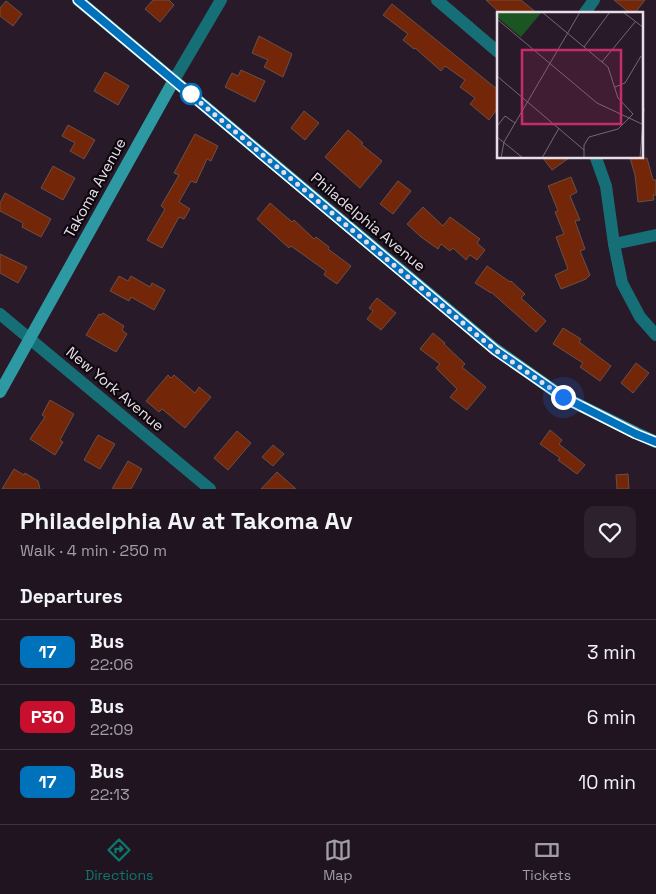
<!DOCTYPE html>
<meta charset="utf-8">
<style>
:root{--surface:#1f1420;--page:#2c212d;--text:#f1f3f6;--muted:#a19ea5;--line:#3c333e;--accent:#0f766e}
body{margin:0;font-family:"Space Grotesk",sans-serif;background:var(--page);color:var(--text);height:100vh;display:flex;flex-direction:column;font-size:19px;white-space:nowrap}
*{box-sizing:border-box;margin:0}
p{font-size:16px;color:var(--muted)}
.icon{flex:none;width:28px;height:28px;fill:none;stroke:currentColor;stroke-width:2;stroke-linecap:round;stroke-linejoin:round}
.map{position:relative;height:489px;overflow:hidden}
.sheet{display:flex;flex-direction:column;background:var(--surface);flex:1}
.sheet>*{flex:none}
.badge{padding:0 10px;border-radius:8px;font-size:18px;line-height:32px}
.you{position:absolute;width:25px;height:25px;margin:-12px;border:4px solid #fff;border-radius:50%;background:#1a73e8;box-shadow:0 0 0 8px #1a73e833}
.map>.badge{position:absolute;translate:-50% -50%;box-shadow:0 0 0 2px #fff}
h2{padding:0 20px;font-size:19px;line-height:45px}
.round{display:grid;place-items:center;flex:none;width:52px;height:52px;border-radius:10px;background:var(--page)}
.summary{display:flex;align-items:center;justify-content:space-between;height:85px;padding:0 20px}
h1{font-size:24px;font-weight:700;line-height:38px}
ul{padding:0;list-style:none}
li{display:flex;align-items:center;gap:15px;height:65px;padding:0 20px;border-top:1px solid var(--line)}
li div{flex:1}
li b{display:block;font-size:19px}
li em{font-style:normal}
li .badge{min-width:55px;font-weight:700;text-align:center}
.tab-bar{display:flex;justify-content:space-around;align-items:center;height:70px;border-top:1px solid var(--line);background:var(--surface);font-size:14px;color:var(--muted)}
.tab-bar a{display:grid;justify-items:center;gap:2px}
.tab-bar .on{color:var(--accent)}
.map>svg:first-child{display:block}
.building{fill:#742708;stroke:#695047}
.lines{fill:none;stroke-linecap:round;stroke-linejoin:round}
.street{stroke:#166f77;stroke-width:12}
.secondary{stroke:#2c99a3;stroke-width:12}
.line-casing{stroke:#fff;stroke-width:11}
.line{stroke:#0072bc;stroke-width:8}
.walk{stroke:#e7dde7;stroke-width:5;stroke-dasharray:0 9}
.stop-dot{fill:#fff;stroke:#0072bc;stroke-width:2.5}
.labels{text-anchor:middle;stroke-width:4.5;stroke-linejoin:round;paint-order:stroke}
.street-label{font-size:15px;fill:#e7dde7;stroke:#0d070e}
.inset-road{fill:none;stroke:#756876;stroke-width:1}
.view{fill:#c62c69;fill-opacity:0.15;stroke:#c62c69;stroke-width:2.5}
.inset-edge{fill:none;stroke:#e7dde7;stroke-width:2.5}
</style>
<div class="map">
<svg width="656" height="489" viewBox="0 0 656 489">
<rect width="100%" height="100%" fill="#291a2a"/>
<!-- building -->
<g class="building">
<polygon points="153,0 169,0 174,5 160,22 145,9"/>
<polygon points="486,0 521,0 538,14 501,14"/>
<polygon points="614,0 645,0 634,14 631,14"/>
<polygon points="6,1 22,14 13,26 0,16 0,8"/>
<polygon points="392,4 498,90 498,108 489,120 470,104 475,98 460,87 465,80 445,66 441,71 415,48 414,49 403,40 408,34 383,15"/>
<polygon points="259,36 292,54 283,77 264,67 268,60 252,53"/>
<polygon points="241,70 265,81 255,102 225,87 232,73 238,76"/>
<polygon points="105,72 129,86 118,105 94,91"/>
<polygon points="304,111 319,123 305,140 291,128"/>
<polygon points="68,125 95,140 84,159 70,151 75,143 62,136"/>
<polygon points="348,130 363,143 361,144 382,161 360,188 325,157"/>
<polygon points="195,134 218,146 211,161 207,159 196,183 191,181 179,202 190,209 184,219 179,217 162,248 147,240 165,209 161,206 179,175 174,173"/>
<polygon points="543,158 569,158 552,170"/>
<polygon points="630,158 647,158 653,180 656,180 656,195 653,195 654,200 638,202 635,175"/>
<polygon points="53,166 75,178 63,200 41,188"/>
<polygon points="571,177 577,192 570,196 580,220 575,221 585,249 580,251 590,275 586,279 561,289 555,275 568,269 556,237 564,234 555,212 558,211 548,186"/>
<polygon points="398,181 411,191 393,214 380,204"/>
<polygon points="5,193 51,219 41,237 22,227 23,223 0,211 0,203"/>
<polygon points="270,203 292,222 294,220 314,239 316,237 329,247 328,249 351,266 337,284 324,275 326,271 291,246 289,248 257,219"/>
<polygon points="423,207 443,226 450,217 480,239 477,243 485,250 477,260 470,255 466,260 453,248 450,251 441,244 438,249 421,237 407,224"/>
<polygon points="0,254 27,267 18,283 0,273"/>
<polygon points="487,266 510,282 511,281 525,294 521,298 546,321 536,332 491,292 491,293 475,283"/>
<polygon points="119,276 128,281 131,276 150,287 152,283 165,290 154,310 131,297 129,301 110,291"/>
<polygon points="377,298 396,313 381,330 367,319 373,311 369,308"/>
<polygon points="103,313 124,326 122,330 127,334 116,352 86,335 99,314 101,315"/>
<polygon points="563,328 581,339 579,342 611,366 600,381 580,367 583,363 553,344"/>
<polygon points="433,333 445,343 444,344 465,364 462,367 486,387 467,410 450,397 457,389 436,368 440,364 420,349"/>
<polygon points="636,363 649,373 633,393 621,383"/>
<polygon points="168,375 171,378 174,375 195,393 199,387 211,397 185,428 162,409 159,412 146,401"/>
<polygon points="50,400 74,414 60,440 63,442 55,455 30,439 45,417 42,415"/>
<polygon points="550,430 562,440 559,444 585,465 577,474 558,460 560,458 540,444"/>
<polygon points="237,431 251,443 228,470 214,458"/>
<polygon points="98,435 115,444 100,469 84,460"/>
<polygon points="273,445 284,454 273,466 262,457"/>
<polygon points="128,461 142,469 131,489 112,489"/>
<polygon points="14,469 24,475 25,473 38,481 40,489 2,489"/>
<polygon points="277,472 296,489 261,489"/>
<polygon points="628,474 629,489 617,489 616,475"/>
</g>
<g class="lines">
<!-- street -->
<g class="street">
<polyline points="437,0 498,52"/>
<polyline points="584,14 594,0"/>
<polyline points="174,80 221,0"/>
<polyline points="596,158 606,186 614,244 622,283 640,317 656,335"/>
<polyline points="614,244 656,235"/>
<polyline points="0,314 210,489"/>
</g>
<!-- secondary -->
<g class="secondary">
<polyline points="78,0 495,349 563,397 636,433 656,442"/>
<polyline points="0,392 174,80"/>
</g>
</g>
<g class="lines">
<!-- line casing -->
<g class="line-casing">
<polyline id="line" points="78,0 495,350 563,397 636,434 656,442"/>
</g>
<!-- line -->
<use href="#line" class="line"/>
<!-- walk -->
<polyline class="walk" points="191,94 189,93 495,350 563,397"/>
</g>
<!-- markers -->
<circle class="stop-dot" cx="191" cy="94" r="10"/>
<g class="labels">
<!-- street labels -->
<g class="street-label">
<text transform="translate(95 188) rotate(-61)" y="5">Takoma Avenue</text>
<text transform="translate(368 222) rotate(40)" y="5">Philadelphia Avenue</text>
<text transform="translate(115 389) rotate(40)" y="5">New York Avenue</text>
</g>
</g>
<!-- overview -->
<g transform="translate(497 12)">
<rect width="146" height="146" fill="#291a2a"/>
<path d="M0 0H43L44 1 24 25 0 5Z" fill="#1b5522"/>
<path class="inset-road" d="M45 0 111 55 121 86 136 102 121 117 92 125 87 133V146M126 0 147 16M0 7 100 91 147 113M87 35 113 0M105 50 138 10M0 64 87 138M118 75 128 71 144 44M1 113 8 104 18 111M0 125 26 146M4 146 7 130 83 0M45 146 62 116M143 146 147 96"/>
<path class="view" d="M25 38H124V112H25Z"/>
<rect width="146" height="146" class="inset-edge"/>
</g>
</svg>
<div class="you" style="left:563px;top:397px"></div>
</div>
<section class="sheet">
<div class="summary"><div><h1>Philadelphia Av at Takoma Av</h1><p>Walk · 4 min · 250 m</p></div><a class="round"><svg class="icon" aria-label="heart" viewBox="0 0 24 24"><path d="M12 20l-8-8c-3-5 5-10 8-4 3-6 11-1 8 4z"/></svg></a></div>
<h2>Departures</h2>
<ul>
<li><span class="badge" style="background:#0072bc;color:#fff">17</span><div><b>Bus</b><p>22:06</p></div><em>3 min</em></li>
<li><span class="badge" style="background:#c8102e;color:#fff">P30</span><div><b>Bus</b><p>22:09</p></div><em>6 min</em></li>
<li><span class="badge" style="background:#0072bc;color:#fff">17</span><div><b>Bus</b><p>22:13</p></div><em>10 min</em></li>
</ul>
</section>
<nav class="tab-bar">
<a class="on"><svg class="icon" aria-label="directions" viewBox="0 0 24 24"><path d="M12 3l9 9-9 9-9-9zM9 14v-3h6M13 9l2 2-2 2"/></svg>Directions</a>
<a><svg class="icon" aria-label="map" viewBox="0 0 24 24"><path d="M3 6l6-2 6 2 6-2v14l-6 2-6-2-6 2zM9 4v14M15 6v14"/></svg>Map</a>
<a><svg class="icon" aria-label="tickets" viewBox="0 0 24 24"><path d="M3 7h18v10H3zM15 7v10"/></svg>Tickets</a>
</nav>
